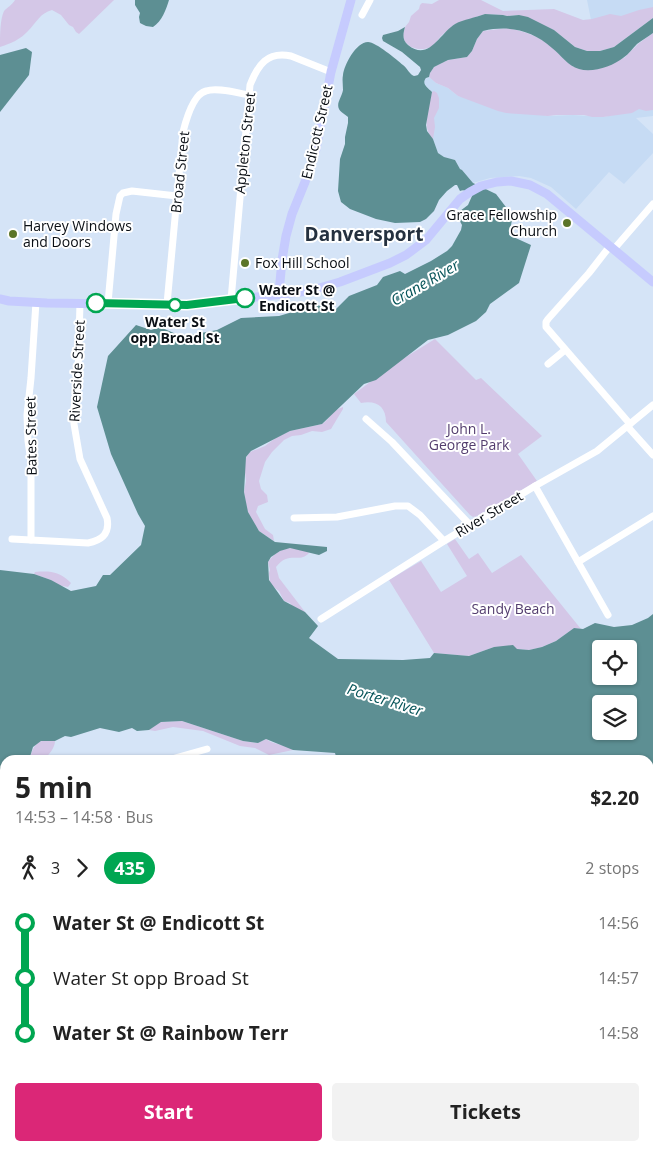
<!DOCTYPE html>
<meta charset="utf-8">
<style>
:root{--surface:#fff;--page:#f2f2f2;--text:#222;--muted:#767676;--accent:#db2777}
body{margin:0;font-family:"Open Sans",sans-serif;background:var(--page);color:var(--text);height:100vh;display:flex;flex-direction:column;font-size:19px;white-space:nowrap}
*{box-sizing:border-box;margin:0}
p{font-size:16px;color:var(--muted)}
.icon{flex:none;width:28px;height:28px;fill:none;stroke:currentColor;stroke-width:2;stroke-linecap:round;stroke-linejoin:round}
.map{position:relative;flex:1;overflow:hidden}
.sheet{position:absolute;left:0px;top:755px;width:654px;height:396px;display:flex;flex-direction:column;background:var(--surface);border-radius:15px 15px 0 0;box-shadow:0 1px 4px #0004}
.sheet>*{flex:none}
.badge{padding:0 10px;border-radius:16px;font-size:18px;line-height:32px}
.fabs{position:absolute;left:592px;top:640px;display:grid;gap:10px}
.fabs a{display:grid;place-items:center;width:45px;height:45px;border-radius:5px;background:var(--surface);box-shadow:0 1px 4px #0004;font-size:25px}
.map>.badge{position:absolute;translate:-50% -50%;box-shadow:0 0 0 2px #fff}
.legs{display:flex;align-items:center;gap:8px;height:55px;padding:0 15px;font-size:16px}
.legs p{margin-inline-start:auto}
.head{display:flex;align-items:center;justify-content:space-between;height:85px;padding:0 15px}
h1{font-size:28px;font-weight:700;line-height:38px}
.cta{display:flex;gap:10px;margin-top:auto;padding:10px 15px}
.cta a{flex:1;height:58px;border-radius:5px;background:var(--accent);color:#fff;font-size:20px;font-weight:700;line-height:58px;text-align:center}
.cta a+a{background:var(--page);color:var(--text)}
ul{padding:0 15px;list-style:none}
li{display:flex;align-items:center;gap:18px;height:55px;font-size:19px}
li i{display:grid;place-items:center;width:8px;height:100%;margin:0 6px;background:currentColor}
li i::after{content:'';width:12px;height:12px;margin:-6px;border:4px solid;border-radius:50%;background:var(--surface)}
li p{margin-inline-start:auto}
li:first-child i{background:linear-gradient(#0000 50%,currentColor 0)}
li:last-child i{background:linear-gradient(currentColor 50%,#0000 0)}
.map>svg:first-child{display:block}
.built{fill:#c6dbf4}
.green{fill:#d4c7e7}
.water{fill:#5d8f93;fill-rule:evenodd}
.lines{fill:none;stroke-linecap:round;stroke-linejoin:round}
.minor{stroke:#fff;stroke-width:7}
.major{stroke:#c6cbfe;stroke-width:9}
.line-1-casing{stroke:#fff;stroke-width:11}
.line-1{stroke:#00a651;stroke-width:8}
.poi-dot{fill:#5b7528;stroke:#fff;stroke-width:2}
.stop-1-dot{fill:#fff;stroke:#00a651;stroke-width:2.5}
.labels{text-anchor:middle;stroke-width:4;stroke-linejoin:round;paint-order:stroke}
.street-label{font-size:14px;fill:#090e14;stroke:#fff}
.poi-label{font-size:14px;fill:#090e14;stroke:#fff;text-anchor:start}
.stop-label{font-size:14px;font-weight:bold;fill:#090e14;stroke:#fff;text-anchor:start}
.park-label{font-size:14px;fill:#533d6e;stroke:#fff}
.water-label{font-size:15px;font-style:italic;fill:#07555a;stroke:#fff}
.district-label{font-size:19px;font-weight:bold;fill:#25313f;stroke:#fff}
</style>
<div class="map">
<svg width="653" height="1151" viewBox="0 0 653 1151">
<rect width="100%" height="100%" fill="#d5e4f7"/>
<!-- built -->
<g class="built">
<polygon points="587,0 653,0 653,9 595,40"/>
<polygon points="429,77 436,83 448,88 458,96 548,116 573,115 603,117 624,113 653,77 653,116 636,118 653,134 653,153 624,184 609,172 576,209 551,187 531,178 519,176 490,178 473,183 462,170 460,169 455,160 444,157 438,153 433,139 430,137 432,92 424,84 424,82 425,79"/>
</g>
<!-- green -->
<g class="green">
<path d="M15 0H114L79 34 76 32 73 27 69 25 61 15 52 10C40 13 36 23 28 31 21 39 10 44 0 47 0 36 0 19 4 11 8 7 12 5 15 0Z"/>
<polygon points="439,0 481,0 503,11 554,9 583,20 592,19 610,14 621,16 639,10 653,7 653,18 614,47 600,51 587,51 575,47 554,30 528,18 518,15 507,16 503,15 485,14 455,24 441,36 432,47 424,49 418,49 411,47 405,42 403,35 405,27 409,22 411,16 419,9 420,5 422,3 432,4"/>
<path d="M507 28C524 31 540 36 553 48 560 55 566 62 574 67L624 58 638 44 653 33V110L646 111 639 109 632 113 603 117H592L584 115H556L548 116 506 113 498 111 458 96 448 88 436 83 429 77 430 73 434 67 448 60 467 57 472 51 477 39 483 31Z"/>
<path d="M434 91 437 93 439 98V108L434 118 435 127 433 139C421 127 429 107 432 92Z"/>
<path d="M435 339 476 380 481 378 542 436 518 454 537 481 477 516 473 517 470 515 386 422C386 406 376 400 361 403L354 394 393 365Z"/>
<path d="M343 407V409L331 429 322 432 312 431 301 435 292 436 284 440 272 452 265 462 259 481 261 489 267 495 268 502 258 506 256 512 265 529 273 535 274 541 259 531 252 521 247 510 244 492 246 481 244 464 245 459 250 452 265 446 277 437 290 431 322 424C330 419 332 410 343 407Z"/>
<polygon points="455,539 469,559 478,553 492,573 521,555 581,629 574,628 556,641 542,647 529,650 494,647 469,656 434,653 389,580 421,561 441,592 467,576 447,544"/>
<path d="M291 548 307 551 309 553C299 564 289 550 276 567L279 578 305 612 294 609 290 603 284 601 279 591 272 586 270 582 269 573 270 570 268 562C274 554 280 549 291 548Z"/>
<path d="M35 572C50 571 59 571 71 583L68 587 57 585 51 580 34 574Z"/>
<path d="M182 721 243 741 258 743 266 739C274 745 285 744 293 750L269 755 255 748 240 746 203 731 173 727 155 731 149 730 150 727 161 722Z"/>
<path d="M45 740 55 741C55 748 49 754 44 760H29C33 750 33 743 45 740Z"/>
<polygon points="5,999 5,1059 0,1066 0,1014 4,1008"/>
<polygon points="285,1146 345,1146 349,1151 291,1151"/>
</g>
<!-- water -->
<g class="water">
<path d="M135 0H169C166 10 162 21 153 27L146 26 140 23 139 17 140 13 135 5Z"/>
<path d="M485 14 503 15 507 16 519 15 528 17 554 30 575 47 587 51H600L614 47 653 18V33C648 37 642 40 637 44 633 48 629 54 623 58 613 66 593 73 579 69 568 66 561 55 552 48 532 30 509 25 483 31L477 39 472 51 467 57 448 60 434 67 430 73 429 77 426 78C421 84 428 88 432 92L426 125 427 131 433 139 438 153 444 157 455 160 460 169 462 170 473 183 496 194 509 211 512 220 509 235 531 245 519 283 490 304 486 312 476 321 448 335 428 340 376 380 364 384 322 424 290 431 251 451 246 457 244 492 248 512 259 531 275 542 327 547V551L319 555 290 548 280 551 271 557 268 562 269 580 284 601 305 612 318 626 309 638 338 659 403 660 430 658 434 653 469 656 494 647 513 645 517 649 529 650 542 647 556 641 574 628 583 629 595 623 614 627 632 625 648 618 653 614V827L650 837 653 842V867L649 870V760H337L335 753 293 750 266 739 258 743 243 741 182 721 161 722 149 730 137 731 132 728 119 732 100 728 71 737 65 736 55 741H41L33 747 29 760H5V784H2L0 782V570L34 574 51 580 71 591 96 586 103 575H110L141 545 145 526 138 514 111 454 97 407 108 356 136 325 151 330 160 327 176 334 190 335 217 330 241 318 279 316 316 305 336 309 349 296 377 285 383 277 400 271 405 274 431 261 447 251 452 246 461 230 462 225 456 214 468 205 472 196C468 192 465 189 460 191L457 185H455L447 191 439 200 434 211 426 219 420 222 395 223 376 219 350 209 341 202 338 191 340 159 345 144V137L348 123V117C345 114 340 112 339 109 336 103 342 97 343 90 343 85 342 80 343 75 344 65 356 42 368 42 376 42 397 60 403 65 407 68 410 75 414 76 416 76 417 75 418 75L421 70 420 67 402 52 383 41 382 38 383 35 398 31 405 27C403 34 402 40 408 45 429 62 440 33 455 24 464 19 475 18 485 14ZM601 649H629V676H601ZM601 704H629V731H601Z"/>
<polygon points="26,48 32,52 29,75 0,112 0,55"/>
</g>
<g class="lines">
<!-- minor -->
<g class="minor">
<polyline points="362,15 370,0"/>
<polyline points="610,246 589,273 548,319 546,322 546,327 630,424"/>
<polyline points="614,249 653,204"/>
<path d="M231 300 250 85C258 65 267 51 291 56L331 72"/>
<polyline points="108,303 116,214 120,196 123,193 132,191 177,196"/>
<path d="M167 304 183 132C186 120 193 94 206 91 217 87 237 93 250 95"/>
<polyline points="548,364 565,350"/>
<polyline points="366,419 392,442 470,525"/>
<polyline points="628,427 653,455"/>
<polyline points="535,486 608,615"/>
<polyline points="294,518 337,517 395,506 408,506 420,515 444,541"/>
<path d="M12 539 88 543C103 540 110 533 107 518L80 459 74 424V409L78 374 80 303"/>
<polyline points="31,540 31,462 28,441 27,415 31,378 36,302"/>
<polyline points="578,562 653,516"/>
<polyline points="321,619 444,541 535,486 597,451 653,405"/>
<polyline points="168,760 207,749"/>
<polyline points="0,809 5,815"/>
<polyline points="0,894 5,883"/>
<polyline points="649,951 653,951"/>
<polyline points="649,1015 653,1015"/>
<polyline points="0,1119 5,1115"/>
<polyline points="649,1138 653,1147"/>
<polyline points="142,1146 146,1151"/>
<polyline points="405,1146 409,1151"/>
<polyline points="532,1146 534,1151"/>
<polyline points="51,1151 56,1146"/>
</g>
<!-- major -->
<g class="major">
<polyline points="279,293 282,260 286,236 292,214 305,182 316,149 331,72 351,0"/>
<polyline points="0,299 9,301 47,303 187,305 309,291 340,282 390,263 406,255 426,240 460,199 470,192 481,186 497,182 511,181 530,185 547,194 653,282"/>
</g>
</g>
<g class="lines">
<!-- line-1 casing -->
<g class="line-1-casing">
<polyline id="line-1" points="96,303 187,305 245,298"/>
</g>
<!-- line-1 -->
<use href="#line-1" class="line-1"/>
</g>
<!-- markers -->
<g class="poi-dot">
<circle cx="567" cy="223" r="5"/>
<circle cx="13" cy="234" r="5"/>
<circle cx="245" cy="263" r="5"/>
</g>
<g class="stop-1-dot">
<circle cx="245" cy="298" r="9"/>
<circle cx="96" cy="303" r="9"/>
<circle cx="175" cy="305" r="6"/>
</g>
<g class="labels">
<!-- street labels -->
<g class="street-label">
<text transform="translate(317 132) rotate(-77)" y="5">Endicott Street</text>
<text transform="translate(245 143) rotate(-84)" y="5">Appleton Street</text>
<text transform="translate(180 172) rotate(-84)" y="5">Broad Street</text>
<text transform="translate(77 371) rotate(-87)" y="5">Riverside Street</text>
<text transform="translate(31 436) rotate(-91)" y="5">Bates Street</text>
<text transform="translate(489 514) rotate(-31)" y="5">River Street</text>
</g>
<!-- poi labels -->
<g class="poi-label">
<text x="557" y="220" text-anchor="end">Grace Fellowship<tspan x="557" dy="16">Church</tspan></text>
<text x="23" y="231">Harvey Windows<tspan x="23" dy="16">and Doors</tspan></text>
<text x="255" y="268">Fox Hill School</text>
</g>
<!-- stop labels -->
<g class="stop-label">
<text x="259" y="295">Water St @<tspan x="259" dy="16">Endicott St</tspan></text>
<text x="175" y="327" text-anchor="middle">Water St<tspan x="175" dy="16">opp Broad St</tspan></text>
</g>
<!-- park labels -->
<g class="park-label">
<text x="469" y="434">John L.<tspan x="469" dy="16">George Park</tspan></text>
<text x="513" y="614">Sandy Beach</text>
</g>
<!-- water labels -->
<g class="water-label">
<text transform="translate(425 283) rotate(-30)" y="5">Crane River</text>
<text transform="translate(385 700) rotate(17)" y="5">Porter River</text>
</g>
<!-- district labels -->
<g class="district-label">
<text x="364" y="241">Danversport</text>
</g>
</g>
</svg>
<div class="fabs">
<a><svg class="icon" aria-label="locate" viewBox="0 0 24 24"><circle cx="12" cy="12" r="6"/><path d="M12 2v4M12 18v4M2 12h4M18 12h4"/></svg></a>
<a><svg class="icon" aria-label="layers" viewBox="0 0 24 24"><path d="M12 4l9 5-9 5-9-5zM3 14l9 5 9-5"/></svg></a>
</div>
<section class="sheet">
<div class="head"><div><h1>5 min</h1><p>14:53 – 14:58 · Bus</p></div><b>$2.20</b></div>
<div class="legs"><svg class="icon" aria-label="walk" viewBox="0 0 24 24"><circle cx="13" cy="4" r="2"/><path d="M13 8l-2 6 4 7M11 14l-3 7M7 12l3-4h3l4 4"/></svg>3<svg class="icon" aria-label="forward" viewBox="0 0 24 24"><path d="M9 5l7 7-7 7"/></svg><b class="badge" style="background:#00a651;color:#fff">435</b><p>2 stops</p></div>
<ul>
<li><i style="color:#00a651"></i><b>Water St @ Endicott St</b><p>14:56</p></li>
<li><i style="color:#00a651"></i><span>Water St opp Broad St</span><p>14:57</p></li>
<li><i style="color:#00a651"></i><b>Water St @ Rainbow Terr</b><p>14:58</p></li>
</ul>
<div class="cta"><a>Start</a><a>Tickets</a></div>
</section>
</div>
